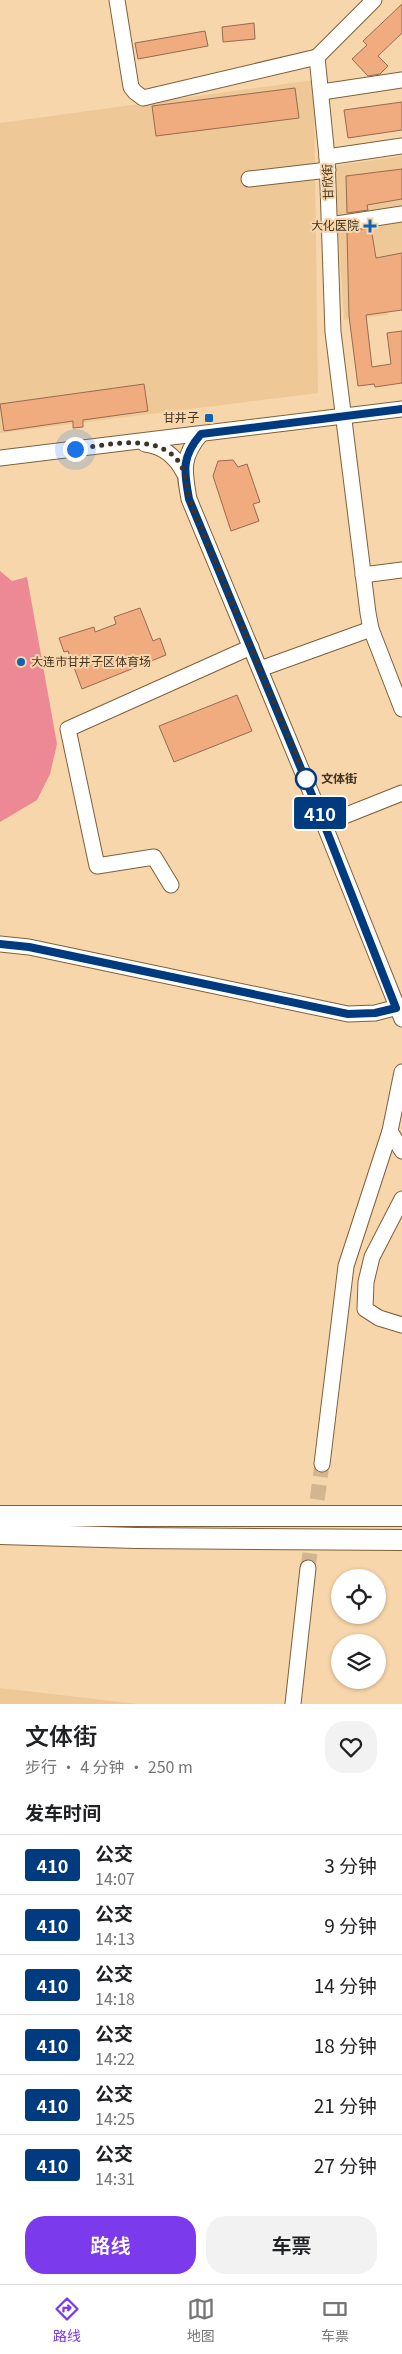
<!DOCTYPE html>
<html lang="zh">
<meta charset="utf-8">
<style>
:root{--surface:#fff;--page:#f2f2f2;--text:#202124;--muted:#757577;--line:#e0e0e0;--accent:#7c3aed}
body{margin:0;font-family:Georgia,"Noto Sans SC",serif;background:var(--page);color:var(--text);height:100vh;display:flex;flex-direction:column;font-size:19px;white-space:nowrap}
*{box-sizing:border-box;margin:0}
p{font-size:16px;color:var(--muted)}
.icon{flex:none;width:28px;height:28px;fill:none;stroke:currentColor;stroke-width:2;stroke-linecap:round;stroke-linejoin:round}
.map{position:relative;height:1704px;overflow:hidden}
.details{display:flex;flex-direction:column;background:var(--surface);flex:1}
.details>*{flex:none}
.badge{padding:0 10px;border-radius:4px;font-size:18px;line-height:32px}
.fabs{position:absolute;left:331px;top:1569px;display:grid;gap:10px}
.fabs a{display:grid;place-items:center;width:55px;height:55px;border-radius:50%;background:var(--surface);box-shadow:0 1px 4px #0004;font-size:25px}
.you{position:absolute;width:25px;height:25px;margin:-12px;border:4px solid #fff;border-radius:50%;background:#1a73e8;box-shadow:0 0 0 8px #1a73e833}
.map>.badge{position:absolute;translate:-50% -50%;box-shadow:0 0 0 2px #fff}
h2{padding:0 25px;font-size:19px;line-height:45px}
.round{display:grid;place-items:center;flex:none;width:52px;height:52px;border-radius:20px;background:var(--page)}
.summary{display:flex;align-items:center;justify-content:space-between;height:85px;padding:0 25px}
h1{font-size:24px;font-weight:600;line-height:38px}
.primary-button{display:flex;gap:10px;margin-top:auto;padding:10px 25px}
.primary-button a{flex:1;height:58px;border-radius:20px;background:var(--accent);color:#fff;font-size:20px;font-weight:600;line-height:58px;text-align:center}
.primary-button a+a{background:var(--page);color:var(--text)}
ul{padding:0;list-style:none}
li{display:flex;align-items:center;gap:15px;height:60px;padding:0 25px;border-top:1px solid var(--line)}
li div{flex:1}
li b{display:block;font-size:19px}
li em{font-style:normal}
li .badge{min-width:55px;font-weight:700;text-align:center}
.menu{display:flex;justify-content:space-around;align-items:center;height:70px;border-top:1px solid var(--line);background:var(--surface);font-size:14px;color:var(--muted)}
.menu a{display:grid;justify-items:center;gap:2px}
.menu .active{color:var(--accent)}
.map>svg:first-child{display:block}
.built{fill:#efc897}
.green{fill:#ed8895}
.building{fill:#f0ab7f;stroke:#966b50}
.lines{fill:none;stroke-linecap:round;stroke-linejoin:round}
.minor-tunnel{stroke:#d3b590;stroke-width:15;stroke-dasharray:15 8;stroke-linecap:butt}
.minor-casing{stroke:#7e6039;stroke-width:17}
.major-casing{stroke:#7e6039;stroke-width:22}
.minor{stroke:#fff;stroke-width:15}
.major{stroke:#fff;stroke-width:20}
.line-casing{stroke:#fff;stroke-width:11}
.line{stroke:#003b80;stroke-width:8}
.walk{stroke:#413322;stroke-width:5;stroke-dasharray:0 9}
.poi-dot{fill:#0f64b2;stroke:#f8d6ab;stroke-width:2}
.stop-dot{fill:#fff;stroke:#003b80;stroke-width:2.5}
.labels{text-anchor:middle;stroke-width:4;stroke-linejoin:round;paint-order:stroke}
.street-label{font-size:12px;fill:#413322;stroke:#f8d6ab}
.poi-label{font-size:12px;fill:#413322;stroke:#f8d6ab;text-anchor:end}
.stop-label{font-size:12px;font-weight:bold;fill:#413322;stroke:#f8d6ab;text-anchor:start}
</style>
<div class="map">
<svg width="402" height="1704" viewBox="0 0 402 1704">
<rect width="100%" height="100%" fill="#f8d6ab"/>
<!-- built -->
<g class="built">
<polygon points="314,80 318,393 0,433 0,123"/>
<polygon points="402,156 402,287 385,290 388,315 344,320 334,166"/>
<polygon points="0,1688 138,1704 0,1704"/>
</g>
<!-- green -->
<polygon class="green" points="0,571 12,581 27,577 57,744 50,774 37,800 0,822"/>
<!-- building -->
<g class="building">
<polygon points="402,4 402,33 378,56 388,66 380,74 368,76 352,59 367,45 363,41"/>
<polygon points="254,23 255,39 223,42 222,27"/>
<polygon points="205,31 208,46 138,59 135,43"/>
<polygon points="295,88 299,118 156,136 152,106"/>
<polygon points="402,102 402,130 348,138 344,110"/>
<polygon points="402,169 402,199 367,205 368,210 347,213 346,176"/>
<polygon points="371,228 376,258 402,253 402,310 366,315 372,367 391,364 387,333 402,331 402,383 375,387 374,384 358,386 349,316 347,232"/>
<polygon points="144,384 148,411 83,420 83,427 73,428 73,421 4,431 0,404"/>
<polygon points="233,460 238,467 247,464 260,502 253,504 259,521 231,531 213,476 218,461"/>
<polygon points="140,608 153,641 160,638 166,655 82,689 68,651 64,652 59,638 94,627 95,632 116,624 114,617"/>
<polygon points="237,695 252,731 174,762 159,726"/>
</g>
<g class="lines">
<!-- minor-tunnel -->
<polyline class="minor-tunnel" points="308,1568 322,1464"/>
<!-- minor casing -->
<g class="minor-casing">
<g id="minor">
<polyline points="117,0 131,87 135,92 143,98 317,57"/>
<polyline points="374,0 317,57 327,157 333,332 368,613 371,629 402,709"/>
<polyline points="322,92 402,80"/>
<polyline points="327,157 402,146"/>
<polyline points="249,179 328,170"/>
<polyline points="330,225 402,214"/>
<path d="M201 434C181 457 184 471 189 499L324 824 402 1019"/>
<path d="M145 444C163 446 176 457 184 473"/>
<polyline points="0,458 402,409"/>
<polyline points="363,575 402,570"/>
<polyline points="260,669 371,629"/>
<polyline points="324,824 402,793"/>
<polyline points="171,885 154,857 97,866 68,729 251,647"/>
<polyline points="0,944 29,947 348,1014 375,1013 402,1006"/>
<polyline points="390,1131 402,1151"/>
<polyline points="402,1199 372,1257 366,1282 365,1309 379,1318 402,1325"/>
<polyline points="322,1464 346,1266 390,1131 402,1072"/>
<polyline points="293,1704 308,1568"/>
</g>
</g>
<!-- major casing -->
<g class="major-casing">
<g id="major">
<polyline points="0,1516 402,1516"/>
<polyline points="0,1534 136,1538 402,1540"/>
</g>
</g>
<!-- minor -->
<use href="#minor" class="minor"/>
<!-- major -->
<use href="#major" class="major"/>
</g>
<g class="lines">
<!-- line casing -->
<g class="line-casing">
<path id="line" d="M0 944 29 947 348 1014 375 1013 396 1008 324 824 189 499C184 471 181 457 201 434L402 409"/>
</g>
<!-- line -->
<use href="#line" class="line"/>
<!-- walk -->
<path class="walk" d="M75 449C108 445 168 429 184 472 187 480 187 490 189 499L306 779"/>
</g>
<!-- markers -->
<g class="poi-dot">
<path d="M367.5 218.5h5v5h5v5h-5v5h-5v-5h-5v-5h5z"/>
<rect x="204" y="413" width="10" height="10" rx="2.5"/>
<circle cx="21" cy="662" r="5"/>
</g>
<circle class="stop-dot" cx="306" cy="779" r="10"/>
<g class="labels">
<!-- street labels -->
<g class="street-label">
<text transform="translate(328 182) rotate(-92)" y="4">甘欣街</text>
</g>
<!-- poi labels -->
<g class="poi-label">
<text x="359" y="230">大化医院</text>
<text x="199" y="422">甘井子</text>
<text x="31" y="666" text-anchor="start">大连市甘井子区体育场</text>
</g>
<!-- stop labels -->
<g class="stop-label">
<text x="321" y="783">文体街</text>
</g>
</g>
</svg>
<div class="fabs">
<a><svg class="icon" aria-label="locate" viewBox="0 0 24 24"><circle cx="12" cy="12" r="6"/><path d="M12 2v4M12 18v4M2 12h4M18 12h4"/></svg></a>
<a><svg class="icon" aria-label="layers" viewBox="0 0 24 24"><path d="M12 4l9 5-9 5-9-5zM3 14l9 5 9-5"/></svg></a>
</div>
<div class="you" style="left:75px;top:449px"></div>
<b class="badge" style="left:320px;top:813px;background:#003b80;color:#fff">410</b>
</div>
<section class="details">
<div class="summary"><div><h1>文体街</h1><p>步行 · 4 分钟 · 250 m</p></div><a class="round"><svg class="icon" aria-label="heart" viewBox="0 0 24 24"><path d="M12 20l-8-8c-3-5 5-10 8-4 3-6 11-1 8 4z"/></svg></a></div>
<h2>发车时间</h2>
<ul>
<li><span class="badge" style="background:#003b80;color:#fff">410</span><div><b>公交</b><p>14:07</p></div><em>3 分钟</em></li>
<li><span class="badge" style="background:#003b80;color:#fff">410</span><div><b>公交</b><p>14:13</p></div><em>9 分钟</em></li>
<li><span class="badge" style="background:#003b80;color:#fff">410</span><div><b>公交</b><p>14:18</p></div><em>14 分钟</em></li>
<li><span class="badge" style="background:#003b80;color:#fff">410</span><div><b>公交</b><p>14:22</p></div><em>18 分钟</em></li>
<li><span class="badge" style="background:#003b80;color:#fff">410</span><div><b>公交</b><p>14:25</p></div><em>21 分钟</em></li>
<li><span class="badge" style="background:#003b80;color:#fff">410</span><div><b>公交</b><p>14:31</p></div><em>27 分钟</em></li>
</ul>
<div class="primary-button"><a>路线</a><a>车票</a></div>
</section>
<nav class="menu">
<a class="active"><svg class="icon" aria-label="directions" viewBox="0 0 24 24"><path d="M12 3l9 9-9 9-9-9zM9 14v-3h6M13 9l2 2-2 2"/></svg>路线</a>
<a><svg class="icon" aria-label="map" viewBox="0 0 24 24"><path d="M3 6l6-2 6 2 6-2v14l-6 2-6-2-6 2zM9 4v14M15 6v14"/></svg>地图</a>
<a><svg class="icon" aria-label="tickets" viewBox="0 0 24 24"><path d="M3 7h18v10H3zM15 7v10"/></svg>车票</a>
</nav>
